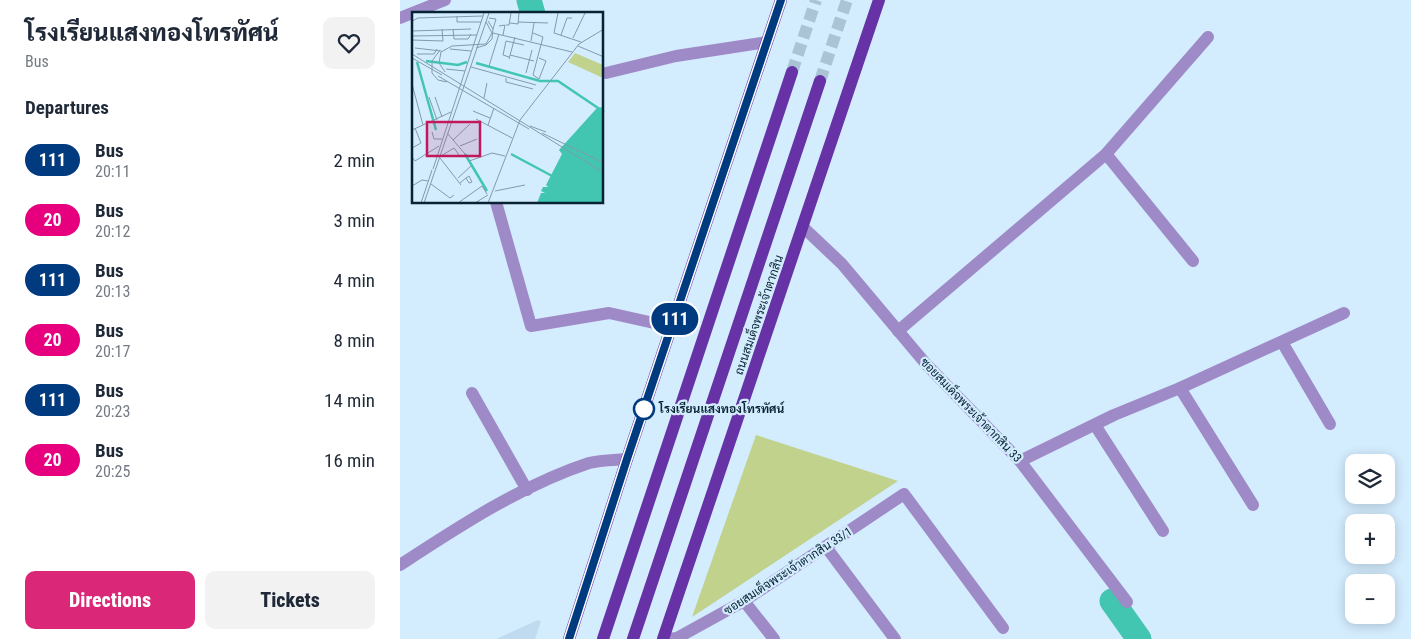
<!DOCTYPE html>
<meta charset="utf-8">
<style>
:root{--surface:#fff;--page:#f2f2f3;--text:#1f2937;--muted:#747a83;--accent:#db2777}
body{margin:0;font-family:"Roboto Condensed",Sarabun,sans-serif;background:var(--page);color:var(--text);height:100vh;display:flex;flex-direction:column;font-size:19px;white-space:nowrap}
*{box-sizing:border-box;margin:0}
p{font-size:16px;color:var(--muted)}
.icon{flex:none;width:28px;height:28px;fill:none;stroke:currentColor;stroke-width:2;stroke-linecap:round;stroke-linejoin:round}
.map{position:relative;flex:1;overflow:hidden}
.details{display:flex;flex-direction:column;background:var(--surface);width:400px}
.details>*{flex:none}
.badge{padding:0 10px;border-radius:16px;font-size:18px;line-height:32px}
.fabs{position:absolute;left:945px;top:454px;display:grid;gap:10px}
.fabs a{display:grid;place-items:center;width:50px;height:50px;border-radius:10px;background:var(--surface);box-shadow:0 2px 12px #0003;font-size:25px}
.map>.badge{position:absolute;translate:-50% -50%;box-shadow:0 0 0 2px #fff}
h2{padding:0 25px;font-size:19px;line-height:45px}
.round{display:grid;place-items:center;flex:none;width:52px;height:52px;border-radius:10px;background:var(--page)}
.headline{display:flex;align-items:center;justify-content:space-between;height:85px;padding:0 25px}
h1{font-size:24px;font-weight:800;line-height:38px}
.primary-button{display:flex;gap:10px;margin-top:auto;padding:10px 25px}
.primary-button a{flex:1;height:58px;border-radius:10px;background:var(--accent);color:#fff;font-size:20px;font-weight:800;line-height:58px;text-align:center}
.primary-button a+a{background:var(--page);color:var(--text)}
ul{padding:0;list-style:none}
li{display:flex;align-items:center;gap:15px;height:60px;padding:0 25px}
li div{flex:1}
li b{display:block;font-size:19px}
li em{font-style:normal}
li .badge{min-width:55px;font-weight:700;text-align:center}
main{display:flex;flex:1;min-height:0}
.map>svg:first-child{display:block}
.built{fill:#c0dbef}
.green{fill:#c1d28c}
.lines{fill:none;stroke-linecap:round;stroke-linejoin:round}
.canal{stroke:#42c6b1;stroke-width:25}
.primary-tunnel{stroke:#aac4d5;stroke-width:12;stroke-dasharray:12 6;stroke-linecap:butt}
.street{stroke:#9f8ac8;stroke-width:12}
.primary{stroke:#6632a6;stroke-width:12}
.line-casing{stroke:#fff;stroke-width:11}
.line{stroke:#003b80;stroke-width:8}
.stop-dot{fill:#fff;stroke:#003b80;stroke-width:2.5}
.labels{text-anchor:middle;stroke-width:4.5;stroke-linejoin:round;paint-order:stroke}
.street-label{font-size:12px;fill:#072233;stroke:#d3ecfe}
.stop-label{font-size:12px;font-weight:bold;fill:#072233;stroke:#d3ecfe;text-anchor:start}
.inset-river{fill:none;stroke:#42c6b1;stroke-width:2.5}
.inset-road{fill:none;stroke:#819bad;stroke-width:1}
.view{fill:#c2185b;fill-opacity:0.15;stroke:#c2185b;stroke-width:2.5}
.inset-edge{fill:none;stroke:#072233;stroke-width:2.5}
</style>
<main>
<section class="details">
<div class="headline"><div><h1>โรงเรียนแสงทองโทรทัศน์</h1><p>Bus</p></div><a class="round"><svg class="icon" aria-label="heart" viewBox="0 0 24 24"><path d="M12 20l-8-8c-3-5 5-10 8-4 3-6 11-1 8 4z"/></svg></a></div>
<h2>Departures</h2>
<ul>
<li><span class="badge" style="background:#003b80;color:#fff">111</span><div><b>Bus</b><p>20:11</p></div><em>2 min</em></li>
<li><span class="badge" style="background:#e6007e;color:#fff">20</span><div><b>Bus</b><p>20:12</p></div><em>3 min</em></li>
<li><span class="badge" style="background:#003b80;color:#fff">111</span><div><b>Bus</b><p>20:13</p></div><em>4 min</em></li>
<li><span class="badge" style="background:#e6007e;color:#fff">20</span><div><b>Bus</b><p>20:17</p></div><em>8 min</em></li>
<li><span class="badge" style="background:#003b80;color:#fff">111</span><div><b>Bus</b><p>20:23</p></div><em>14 min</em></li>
<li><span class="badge" style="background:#e6007e;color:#fff">20</span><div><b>Bus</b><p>20:25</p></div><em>16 min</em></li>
</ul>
<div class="primary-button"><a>Directions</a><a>Tickets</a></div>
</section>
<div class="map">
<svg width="1011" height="639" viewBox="0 0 1011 639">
<rect width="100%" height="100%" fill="#d3ecfe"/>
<!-- built -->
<polygon class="built" points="138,620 141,621 135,639 96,639"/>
<!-- green -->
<polygon class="green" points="356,435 498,481 292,617"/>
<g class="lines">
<!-- canal -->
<g class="canal">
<polyline points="129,0 133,14"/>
<polyline points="712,601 739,639"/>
</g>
<!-- primary-tunnel -->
<g class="primary-tunnel">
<polyline points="392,72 416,0"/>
<polyline points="420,81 447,0"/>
</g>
<!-- street -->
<g class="street">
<polyline points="0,18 45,0"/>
<polyline points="206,73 276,56 367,42"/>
<polyline points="706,154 793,261"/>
<polyline points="96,202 131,326 209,313 272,327"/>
<polyline points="404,228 442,264 526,364 620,461 727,602"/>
<polyline points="498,331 706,154 808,37"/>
<polyline points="882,342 930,424"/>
<polyline points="780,388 853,505"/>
<polyline points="72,393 127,490"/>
<polyline points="695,425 763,531"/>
<polyline points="620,461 714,415 780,388 944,313"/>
<polyline points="426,547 495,639"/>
<path d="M0 565C58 527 122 485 189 463 200 460 215 460 227 459"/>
<polyline points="344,601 374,639"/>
<polyline points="268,639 277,638 344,601 504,494 603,628"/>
</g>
<!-- primary -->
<g class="primary">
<polyline points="169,639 227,459 381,0"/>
<polyline points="203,639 392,72"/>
<polyline points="233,639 420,81"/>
<polyline points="263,639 479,0"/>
</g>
</g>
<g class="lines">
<!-- line casing -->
<g class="line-casing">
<polyline id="line" points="169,639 227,459 381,0"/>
</g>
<!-- line -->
<use href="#line" class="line"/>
</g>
<!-- markers -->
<circle class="stop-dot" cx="244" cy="409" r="10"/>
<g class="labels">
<!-- street labels -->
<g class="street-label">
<text transform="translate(359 315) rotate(-71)" y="4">ถนนสมเด็จพระเจ้าตากสิน</text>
<text transform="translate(571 410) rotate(46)" y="4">ซอยสมเด็จพระเจ้าตากสิน 33</text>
<text transform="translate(388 571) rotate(-33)" y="4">ซอยสมเด็จพระเจ้าตากสิน 33/1</text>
</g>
<!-- stop labels -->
<g class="stop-label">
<text x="259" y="413">โรงเรียนแสงทองโทรทัศน์</text>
</g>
</g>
<!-- overview -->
<g transform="translate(12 12)">
<rect width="191" height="191" fill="#d3ecfe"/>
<path d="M163 41 191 53V66L156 50Z" fill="#c1d28c"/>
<path d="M191 95V190L125 191 129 181H133L129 179 131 175H136L134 173 150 142 147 138 185 96Z" fill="#42c6b1"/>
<path class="inset-river" d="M14 49 46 53 55 50M5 50 24 118M64 51 128 69H146L192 100M53 142 75 179M99 142 142 165"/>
<path class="inset-road" d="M146 1 142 21 169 30M45 4V10H69M77 6 84 7 81 17M0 9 6 6 71 4M106 10 136 11M98 11 106 12 107 1M94 13H97L99 1M87 14 93 13 91 23M41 17 42 27H56L59 22M0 19 59 17M81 21 160 40M121 21 131 25 121 63 127 67 134 49 127 46M149 23 155 6H160M0 24 65 23M161 26 173 1M0 28 31 29 30 17M119 29 122 11M166 34 192 45M3 36 29 39M64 36 74 33 80 27 81 17 76 9M38 37 59 39M28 38 20 49V61L26 68 35 70M0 42 192 161M5 42H22L25 37M98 43 122 49M97 45 91 43 94 29 112 33M0 46 30 63M97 47 103 25M77 54 87 22M59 55 124 73M34 57 53 59M33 60 27 51 29 40 40 34 74 32 80 21 74 10M114 61 120 38M26 64 117 117M94 66V70L121 77M0 72 11 113M17 85 25 108M23 85 30 105M72 86 75 71M61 99 78 106M64 107 100 126M76 113 82 96M118 114 134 120M0 118 39 100M20 120 22 127H30M130 121 192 151M36 122 53 142M41 128 58 112M48 134 65 127M0 136 9 131 3 116M29 144 42 136 47 143M0 145 3 149 27 134M28 146 49 173M57 149 80 141 93 144M21 157 72 1M46 166 59 154M48 171 54 166 57 164 60 170 57 171 54 166M19 172 38 186 42 183M0 174 10 168 16 169M83 179 113 173M9 191 20 158M12 191 77 1M46 191 70 174 75 182M63 191 76 183M76 191 108 108 167 32 192 17"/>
<path class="view" d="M15 110H68V144H15Z"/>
<rect width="191" height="191" class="inset-edge"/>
</g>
</svg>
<div class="fabs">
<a><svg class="icon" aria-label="layers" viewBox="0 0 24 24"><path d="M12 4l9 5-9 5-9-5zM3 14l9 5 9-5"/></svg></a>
<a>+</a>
<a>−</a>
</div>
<b class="badge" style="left:275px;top:319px;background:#003b80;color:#fff">111</b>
</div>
</main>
